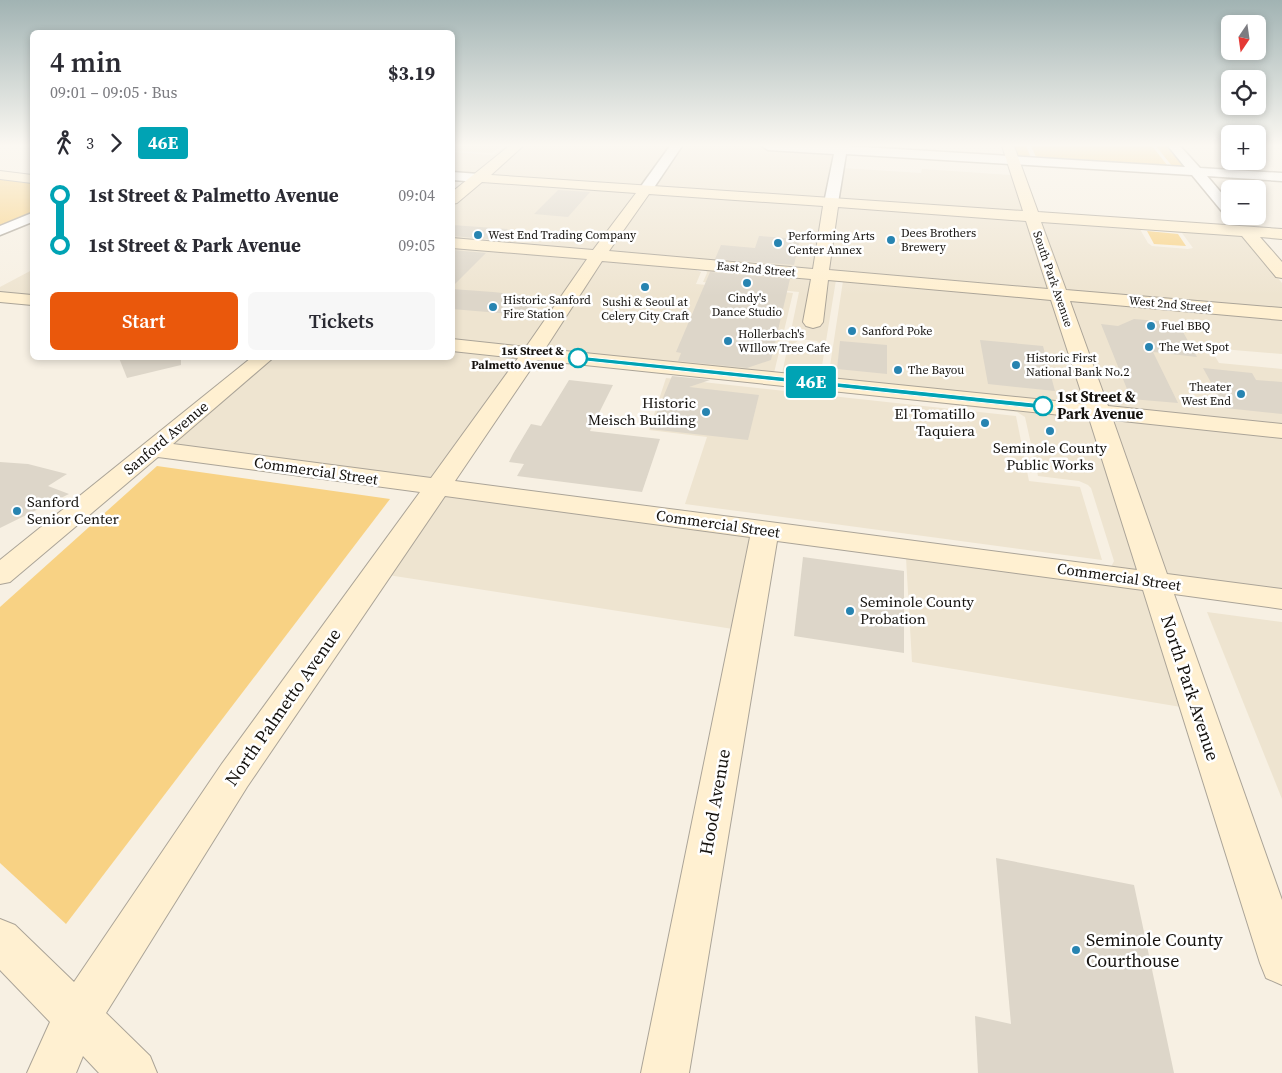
<!DOCTYPE html>
<meta charset="utf-8">
<style>
:root{--surface:#fff;--page:#f7f7f7;--text:#2b2b33;--muted:#7c7c81;--accent:#ea580c}
body{margin:0;font-family:"Source Serif 4",serif;background:var(--page);color:var(--text);height:100vh;display:flex;flex-direction:column;font-size:19px;white-space:nowrap}
*{box-sizing:border-box;margin:0}
p{font-size:16px;color:var(--muted)}
.icon{flex:none;width:28px;height:28px;fill:none;stroke:currentColor;stroke-width:2;stroke-linecap:round;stroke-linejoin:round}
.map{position:relative;flex:1;overflow:hidden}
.side{position:absolute;left:30px;top:30px;width:425px;height:330px;display:flex;flex-direction:column;background:var(--surface);border-radius:8px;box-shadow:0 2px 8px #0003}
.side>*{flex:none}
.badge{padding:0 10px;border-radius:4px;font-size:18px;line-height:32px}
.needle{width:32px;rotate:193deg}
.controls{position:absolute;left:1221px;top:15px;display:grid;gap:10px}
.controls a{display:grid;place-items:center;width:45px;height:45px;border-radius:8px;background:var(--surface);box-shadow:0 2px 8px #0003;font-size:25px}
.map>.badge{position:absolute;translate:-50% -50%;box-shadow:0 0 0 2px #fff}
.legs{display:flex;align-items:center;gap:8px;height:55px;padding:0 20px;font-size:16px}
.legs p{margin-inline-start:auto}
.summary{display:flex;align-items:center;justify-content:space-between;height:85px;padding:0 20px}
h1{font-size:28px;font-weight:600;line-height:38px}
.primary-button{display:flex;gap:10px;margin-top:auto;padding:10px 20px}
.primary-button a{flex:1;height:58px;border-radius:8px;background:var(--accent);color:#fff;font-size:20px;font-weight:600;line-height:58px;text-align:center}
.primary-button a+a{background:var(--page);color:var(--text)}
ul{padding:0 20px;list-style:none}
li{display:flex;align-items:center;gap:18px;height:50px;font-size:19px}
li i{display:grid;place-items:center;width:8px;height:100%;margin:0 6px;background:currentColor}
li i::after{content:'';width:12px;height:12px;margin:-6px;border:4px solid;border-radius:50%;background:var(--surface)}
li p{margin-inline-start:auto}
li:first-child i{background:linear-gradient(#0000 50%,currentColor 0)}
li:last-child i{background:linear-gradient(currentColor 50%,#0000 0)}
.map>svg:first-child{display:block}
.built{fill:#eee4d0;fill-rule:evenodd}
.green{fill:#f8d284}
.building{fill:#ddd6c9}
.lines{fill:none;stroke-linecap:round;stroke-linejoin:round}
.street-casing{stroke:#aba498;stroke-width:3}
.secondary-casing{stroke:#aba498;stroke-width:2}
.street{fill:#fff;fill-rule:evenodd}
.secondary{fill:#fff0d1;fill-rule:evenodd}
.line-1{fill:#00a3b4;stroke:#fff}
.poi-dot{fill:#2784b1;stroke:#fff;stroke-width:2}
.stop-1-dot{fill:#fff;stroke:#00a3b4;stroke-width:2.5}
.labels{text-anchor:middle;stroke-width:5;stroke-linejoin:round;paint-order:stroke}
.far-poi-label{font-size:12px;fill:#15120e;stroke:#fff;text-anchor:start}
.far-street-label{font-size:12px;fill:#15120e;stroke:#fff}
.far-stop-label{font-size:12px;font-weight:bold;fill:#15120e;stroke:#fff;text-anchor:end}
.stop-label{font-size:15px;font-weight:bold;fill:#15120e;stroke:#fff;text-anchor:start}
.poi-label{font-size:15px;fill:#15120e;stroke:#fff;text-anchor:end}
.street-label{font-size:15px;fill:#15120e;stroke:#fff}
.near-street-label{font-size:18px;fill:#15120e;stroke:#fff}
.near-poi-label{font-size:18px;fill:#15120e;stroke:#fff;text-anchor:start}
</style>
<div class="map">
<svg width="1282" height="1073" viewBox="0 0 1282 1073">
<rect width="100%" height="100%" fill="#f7f0e3"/>
<!-- built -->
<g class="built">
<polygon points="452,146 501,146 492,153 453,151"/>
<polygon points="506,146 512,146 476,175 453,174 452,152 493,155"/>
<polygon points="523,146 671,146 642,187 487,176"/>
<polygon points="682,146 741,146 834,152 825,200 654,187"/>
<polygon points="842,168 921,173 922,169 1011,175 1024,213 838,201"/>
<polygon points="482,180 638,191 593,252 453,240 452,206"/>
<polygon points="651,192 824,205 813,271 607,253"/>
<polygon points="838,206 1025,218 1049,291 829,272"/>
<path d="M1040 219 1241 234 1282 283V310L1066 292ZM1142 229 1182 233 1193 248 1188 249 1152 246 1148 243 1141 231Z"/>
<polygon points="452,247 688,267 701,272 696,284 793,293 774,373 453,341"/>
<polygon points="32,270 32,296 0,292 0,287"/>
<path d="M706 270 812 278 804 325 821 327 828 279 836 280 820 378 782 374 799 292 703 282 707 273ZM800 339 817 341 821 345 820 347 813 351 799 350 794 344Z"/>
<polygon points="843,281 1282,318 1282,354 1210,348 1219,363 1282,369 1282,427 828,379"/>
<polygon points="453,350 520,357 432,478 170,444 272,358 452,358"/>
<polygon points="670,374 1090,417 1138,571 1111,567 1114,561 1091,488 1088,485 1079,481 1038,476 1025,417 1017,412"/>
<polygon points="666,378 1016,416 1029,481 1080,487 1102,560 685,504 707,437 649,430"/>
<polygon points="1112,419 1282,437 1282,590 1166,574"/>
<polygon points="443,495 752,537 733,629 388,575"/>
<polygon points="906,558 1144,589 1181,707 912,662"/>
<polygon points="1207,612 1282,622 1282,799"/>
</g>
<!-- green -->
<g class="green">
<polygon points="1014,146 1026,146 1031,158 1172,166 1156,146 1168,146 1187,169 1018,159"/>
<polygon points="1031,146 1152,146 1167,165 1036,157"/>
<polygon points="0,178 32,182 32,214 0,228"/>
<polygon points="1147,231 1178,234 1186,246 1154,244"/>
<polygon points="157,466 390,499 66,924 0,863 0,607"/>
</g>
<!-- building -->
<g class="building">
<polygon points="558,190 590,192 568,217 534,214"/>
<polygon points="452,225 508,229 498,240 452,236"/>
<polygon points="759,236 800,239 794,265 715,259 721,245 755,248"/>
<polygon points="452,250 486,253 452,287"/>
<polygon points="710,272 790,279 771,360 747,368 678,361 681,353 676,352"/>
<polygon points="452,289 493,292 541,297 526,316 499,313 452,309"/>
<polygon points="1134,319 1170,322 1174,331 1183,332 1197,357 1153,352 1178,403 1131,399 1101,324 1118,326"/>
<polygon points="980,340 1043,346 1055,391 988,384"/>
<polygon points="840,341 887,345 887,374 837,369"/>
<polygon points="119,358 181,358 181,365 127,378"/>
<polygon points="1203,368 1252,373 1256,380 1282,382 1282,414 1225,408"/>
<polygon points="672,376 710,380 689,387 759,395 748,440 650,429"/>
<polygon points="569,380 613,385 590,431 660,439 642,492 517,476 524,464 509,462 513,454 531,424 541,426"/>
<polygon points="0,462 28,464 67,474 48,486 69,494 0,528"/>
<polygon points="803,557 904,571 904,653 794,636"/>
<polygon points="996,858 1134,885 1174,1073 978,1073 975,1016 1011,1024"/>
</g>
<g class="lines">
<!-- street casing -->
<g class="street-casing">
<g id="street">
<polygon points="670,146 682,146 651,192 641,192 639,189"/>
<polygon points="762,146 847,146 1185,167 1168,146 1180,146 1200,168 1282,173 1282,181 1207,176 1230,203 1230,216 1225,215 1192,175 846,154 838,203 831,207 824,203 834,154 768,150"/>
<polygon points="452,172 479,174 486,178 479,182 452,180"/>
<polygon points="32,213 32,222 0,235 0,226"/>
</g>
</g>
<!-- secondary casing -->
<g class="secondary-casing">
<g id="secondary">
<path d="M509 146H523L491 175 1023 211 1002 146H1014L1038 212 1282 229V239L1260 237 1282 262V278L1276 277 1242 236 1041 222 1066 290 1282 308V320L1070 301 1108 406 1282 424V438L1113 420 1167 574 1282 589V609L1174 594 1282 900V985L1266 978 1260 963 1143 590 777 541 689 1073H641L750 537 445 496 247 787 106 1013 150 1056 157 1073H99L83 1056 76 1073H27L50 1022 0 970V919L15 925 74 982 221 765 420 492 158 457 10 582 0 584V560L251 358H273L173 444 431 478 518 358 452 351V339L526 347 587 259 452 248V238L593 250 636 193 482 182 457 203 452 204V192ZM649 194 823 206 813 269 609 251ZM838 207 1026 221 1048 289 829 270ZM602 261 811 279 803 322 806 326 813 328 820 326 823 322 828 280 1051 300 1085 404 545 349ZM537 360 1089 418 1137 570 455 481Z"/>
<polygon points="0,171 32,175 32,183 0,179"/>
<polygon points="0,292 32,295 32,305 0,302"/>
</g>
</g>
<!-- street -->
<use href="#street" class="street"/>
<!-- secondary -->
<use href="#secondary" class="secondary"/>
</g>
<!-- sky -->
<linearGradient id="sky" x2="0" y2="1"><stop stop-color="#a1b3b3"/><stop offset="0.49" stop-color="#fbf8f2"/><stop offset="1" stop-color="#fbf8f2" stop-opacity="0"/></linearGradient>
<rect width="1282" height="296" fill="url(#sky)"/>
<!-- line-1 -->
<polygon class="line-1" points="578,356 1043,404 1047,406 1043,409 576,360 576,357"/>
<!-- markers -->
<g class="poi-dot">
<circle cx="478" cy="235" r="5"/>
<circle cx="891" cy="240" r="5"/>
<circle cx="778" cy="243" r="5"/>
<circle cx="747" cy="283" r="5"/>
<circle cx="645" cy="287" r="5"/>
<circle cx="493" cy="307" r="5"/>
<circle cx="1151" cy="326" r="5"/>
<circle cx="852" cy="331" r="5"/>
<circle cx="728" cy="341" r="5"/>
<circle cx="1149" cy="347" r="5"/>
<circle cx="1016" cy="365" r="5"/>
<circle cx="898" cy="370" r="5"/>
<circle cx="1241" cy="394" r="5"/>
<circle cx="706" cy="412" r="5"/>
<circle cx="985" cy="423" r="5"/>
<circle cx="1050" cy="431" r="5"/>
<circle cx="17" cy="511" r="5"/>
<circle cx="850" cy="611" r="5"/>
<circle cx="1076" cy="950" r="5"/>
</g>
<g class="stop-1-dot">
<circle cx="578" cy="358" r="9"/>
<circle cx="1043" cy="406" r="9"/>
</g>
<g class="labels">
<!-- far-poi labels -->
<g class="far-poi-label">
<text x="901" y="237">Dees Brothers<tspan x="901" dy="14">Brewery</tspan></text>
<text x="488" y="239">West End Trading Company</text>
<text x="788" y="240">Performing Arts<tspan x="788" dy="14">Center Annex</tspan></text>
<text x="747" y="302" text-anchor="middle">Cindy's<tspan x="747" dy="14">Dance Studio</tspan></text>
<text x="503" y="304">Historic Sanford<tspan x="503" dy="14">Fire Station</tspan></text>
<text x="645" y="306" text-anchor="middle">Sushi &amp; Seoul at<tspan x="645" dy="14">Celery City Craft</tspan></text>
<text x="1161" y="330">Fuel BBQ</text>
<text x="862" y="335">Sanford Poke</text>
<text x="738" y="338">Hollerbach's<tspan x="738" dy="14">WIllow Tree Cafe</tspan></text>
<text x="1159" y="351">The Wet Spot</text>
<text x="1026" y="362">Historic First<tspan x="1026" dy="14">National Bank No.2</tspan></text>
<text x="908" y="374">The Bayou</text>
<text x="1231" y="391" text-anchor="end">Theater<tspan x="1231" dy="14">West End</tspan></text>
</g>
<!-- far-street labels -->
<g class="far-street-label">
<text transform="translate(756 269) rotate(5)" y="4">East 2nd Street</text>
<text transform="translate(1053 279) rotate(71)" y="4">South Park Avenue</text>
<text transform="translate(1170 304) rotate(5)" y="4">West 2nd Street</text>
</g>
<!-- far-stop labels -->
<g class="far-stop-label">
<text x="564" y="355">1st Street &amp;<tspan x="564" dy="14">Palmetto Avenue</tspan></text>
</g>
<!-- stop labels -->
<g class="stop-label">
<text x="1057" y="402">1st Street &amp;<tspan x="1057" dy="17">Park Avenue</tspan></text>
</g>
<!-- poi labels -->
<g class="poi-label">
<text x="696" y="408">Historic<tspan x="696" dy="17">Meisch Building</tspan></text>
<text x="975" y="419">El Tomatillo<tspan x="975" dy="17">Taquiera</tspan></text>
<text x="1050" y="453" text-anchor="middle">Seminole County<tspan x="1050" dy="17">Public Works</tspan></text>
<text x="27" y="507" text-anchor="start">Sanford<tspan x="27" dy="17">Senior Center</tspan></text>
<text x="860" y="607" text-anchor="start">Seminole County<tspan x="860" dy="17">Probation</tspan></text>
</g>
<!-- street labels -->
<g class="street-label">
<text transform="translate(166 438) rotate(-40)" y="5">Sanford Avenue</text>
<text transform="translate(316 471) rotate(8)" y="5">Commercial Street</text>
<text transform="translate(718 524) rotate(8)" y="5">Commercial Street</text>
<text transform="translate(1119 577) rotate(8)" y="5">Commercial Street</text>
</g>
<!-- near-street labels -->
<g class="near-street-label">
<text transform="translate(1190 688) rotate(72)" y="6">North Park Avenue</text>
<text transform="translate(283 707) rotate(-55)" y="6">North Palmetto Avenue</text>
<text transform="translate(715 802) rotate(-80)" y="6">Hood Avenue</text>
</g>
<!-- near-poi labels -->
<g class="near-poi-label">
<text x="1086" y="946">Seminole County<tspan x="1086" dy="21">Courthouse</tspan></text>
</g>
</g>
</svg>
<div class="controls">
<a><svg class="needle" viewBox="-14 -14 28 28"><path d="M0-13l5 13h-10z" fill="#e53935"/><path d="M0 13l5-13h-10z" fill="#7c7c81"/></svg></a>
<a><svg class="icon" aria-label="locate" viewBox="0 0 24 24"><circle cx="12" cy="12" r="6"/><path d="M12 2v4M12 18v4M2 12h4M18 12h4"/></svg></a>
<a>+</a>
<a>−</a>
</div>
<b class="badge" style="left:811px;top:382px;background:#00a3b4;color:#fff">46E</b>
<section class="side">
<div class="summary"><div><h1>4 min</h1><p>09:01 – 09:05 · Bus</p></div><b>$3.19</b></div>
<div class="legs"><svg class="icon" aria-label="walk" viewBox="0 0 24 24"><circle cx="13" cy="4" r="2"/><path d="M13 8l-2 6 4 7M11 14l-3 7M7 12l3-4h3l4 4"/></svg>3<svg class="icon" aria-label="forward" viewBox="0 0 24 24"><path d="M9 5l7 7-7 7"/></svg><b class="badge" style="background:#00a3b4;color:#fff">46E</b></div>
<ul>
<li><i style="color:#00a3b4"></i><b>1st Street &amp; Palmetto Avenue</b><p>09:04</p></li>
<li><i style="color:#00a3b4"></i><b>1st Street &amp; Park Avenue</b><p>09:05</p></li>
</ul>
<div class="primary-button"><a>Start</a><a>Tickets</a></div>
</section>
</div>
